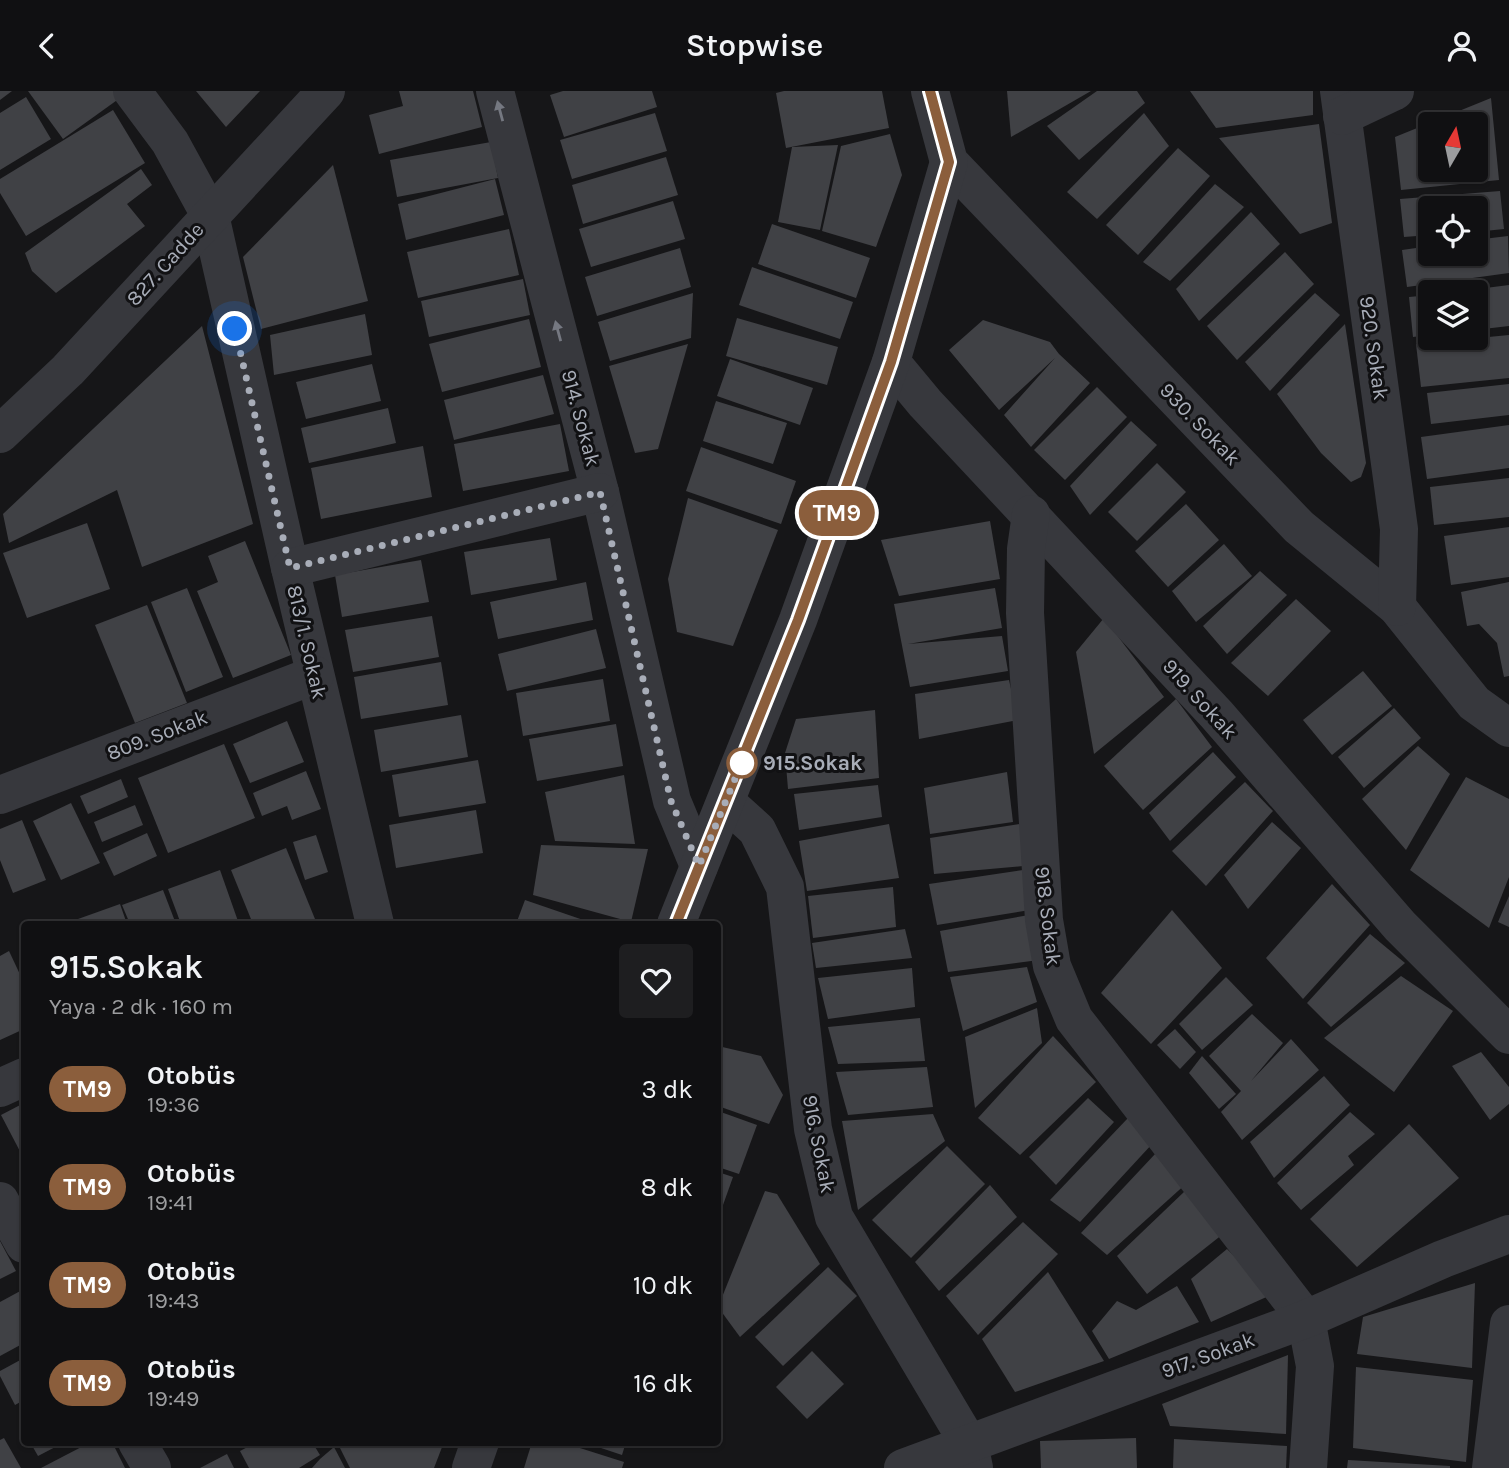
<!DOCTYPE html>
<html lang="tr">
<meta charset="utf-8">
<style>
:root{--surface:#101012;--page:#1e1e20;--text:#f1f3f6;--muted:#9c9d9f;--line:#303032}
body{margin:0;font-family:Karla,sans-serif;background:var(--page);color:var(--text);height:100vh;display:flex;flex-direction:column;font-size:26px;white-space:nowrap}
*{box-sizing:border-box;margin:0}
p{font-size:23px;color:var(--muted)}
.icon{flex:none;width:38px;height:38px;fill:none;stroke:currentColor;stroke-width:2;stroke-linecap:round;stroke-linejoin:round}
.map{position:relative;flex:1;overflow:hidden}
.sheet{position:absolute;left:21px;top:830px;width:700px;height:525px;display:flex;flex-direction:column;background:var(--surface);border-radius:7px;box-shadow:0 2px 5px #0004,0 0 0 2px var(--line)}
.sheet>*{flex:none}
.badge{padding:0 14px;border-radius:23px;font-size:24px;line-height:46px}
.needle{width:46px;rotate:9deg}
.controls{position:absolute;left:1418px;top:21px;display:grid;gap:14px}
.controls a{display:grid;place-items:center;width:70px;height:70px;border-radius:7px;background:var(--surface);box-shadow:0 2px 5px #0004,0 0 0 2px var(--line);font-size:35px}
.you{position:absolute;width:35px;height:35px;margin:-18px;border:5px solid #fff;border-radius:50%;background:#1a73e8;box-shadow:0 0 0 10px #1a73e833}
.map>.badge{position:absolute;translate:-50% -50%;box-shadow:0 0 0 4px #fff}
.round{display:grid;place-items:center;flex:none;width:74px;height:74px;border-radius:7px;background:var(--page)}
.summary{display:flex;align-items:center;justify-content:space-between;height:119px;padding:0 28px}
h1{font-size:33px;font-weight:600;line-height:52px}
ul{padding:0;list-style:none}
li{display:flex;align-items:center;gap:21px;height:98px;padding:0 28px}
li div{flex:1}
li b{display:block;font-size:26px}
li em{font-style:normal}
li .badge{min-width:77px;font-weight:700;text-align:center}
header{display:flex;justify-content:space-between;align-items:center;height:91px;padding:0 28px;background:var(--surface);font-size:32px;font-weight:600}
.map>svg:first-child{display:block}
.building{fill:#404145;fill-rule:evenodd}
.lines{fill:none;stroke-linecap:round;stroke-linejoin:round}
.minor{stroke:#37383d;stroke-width:38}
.oneway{fill:#757881}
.line-casing{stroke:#fff;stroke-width:16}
.line{stroke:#8b5e3c;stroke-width:10}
.walk{stroke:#a8adb8;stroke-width:7;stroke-dasharray:0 12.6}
.stop-dot{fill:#fff;stroke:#8b5e3c;stroke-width:3.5}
.labels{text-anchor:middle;stroke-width:6;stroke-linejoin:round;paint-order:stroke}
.street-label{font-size:21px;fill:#a8adb8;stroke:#111113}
.stop-label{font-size:21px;font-weight:bold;fill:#a8adb8;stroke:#111113;text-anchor:start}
</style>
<header><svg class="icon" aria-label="back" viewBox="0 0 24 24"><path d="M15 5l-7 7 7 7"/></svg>Stopwise<svg class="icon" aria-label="person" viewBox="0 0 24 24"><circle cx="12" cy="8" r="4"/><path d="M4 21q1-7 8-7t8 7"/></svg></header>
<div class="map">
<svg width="1509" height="1377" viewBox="0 0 1509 1377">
<rect width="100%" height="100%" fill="#161618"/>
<!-- building -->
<g class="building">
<polygon points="0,0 12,0 0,9"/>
<polygon points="28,0 114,0 120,7 63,48"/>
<polygon points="196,0 260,0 226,36"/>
<polygon points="399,0 473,0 482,36 379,63 369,24 403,15"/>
<polygon points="563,0 652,0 657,16 564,46 550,4"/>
<polygon points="784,0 882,0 889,37 786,57 776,2"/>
<polygon points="1007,0 1091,0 1011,46"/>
<polygon points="1097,0 1137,0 1145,12 1079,69 1047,35"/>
<polygon points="1190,0 1313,0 1313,24 1216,37"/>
<polygon points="26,6 51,48 0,79 0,22"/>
<path d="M1491 7 1499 89 1401 99 1395 46ZM1430 33H1475V79H1430Z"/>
<polygon points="113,19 145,72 26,145 0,102 0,88"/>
<polygon points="655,22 667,60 572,88 560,49"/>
<polygon points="1144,22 1169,55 1097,128 1067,101"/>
<polygon points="1319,33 1332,132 1300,143 1219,47"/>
<polygon points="890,43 902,84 876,156 822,140 841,55"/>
<polygon points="491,51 498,87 397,106 390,69"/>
<polygon points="838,54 820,139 778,131 792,56"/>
<polygon points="1178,57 1210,85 1138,164 1106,134"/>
<polygon points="666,66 678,104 583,133 572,94"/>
<polygon points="333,74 368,210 261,238 243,166"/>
<polygon points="141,78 152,94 127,113 145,135 56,202 32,180 25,162"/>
<polygon points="495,88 504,124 406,149 398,113"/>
<polygon points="1215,93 1244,116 1170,190 1143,171"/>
<polygon points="1500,100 1504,138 1475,141 1475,117 1430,117 1430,144 1404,146 1400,108"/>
<polygon points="673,110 685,148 591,176 579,138"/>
<polygon points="1251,121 1280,153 1199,230 1176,198"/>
<polygon points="772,133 870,167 856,207 758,173"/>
<polygon points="509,138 519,184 418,207 407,161"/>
<polygon points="1508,145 1509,182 1407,196 1402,159 1430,155 1430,163 1475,163 1475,149"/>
<polygon points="680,157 691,196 597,225 585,186"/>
<polygon points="1285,161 1314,193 1237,269 1207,235"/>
<polygon points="752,176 853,211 840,248 739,214"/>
<polygon points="523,188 530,224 429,246 421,210"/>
<polygon points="1509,194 1509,235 1475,239 1475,201 1462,200"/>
<polygon points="693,202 691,247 610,270 598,231"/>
<polygon points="1315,202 1340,224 1270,300 1245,271"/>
<polygon points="1430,204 1430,244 1413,246 1409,206"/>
<polygon points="365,223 372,264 274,284 270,244"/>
<polygon points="737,227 838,256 827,294 726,265"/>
<polygon points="529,228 541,276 442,301 429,253"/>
<polygon points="983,229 1050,251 1059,263 1090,292 1031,356 1004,324 1055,267 999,319 949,259"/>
<polygon points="1345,233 1366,372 1361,386 1351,391 1321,362 1277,303"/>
<polygon points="202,235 253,433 142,476 117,399 9,452 3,423"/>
<polygon points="1509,244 1509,287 1421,296 1416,253"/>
<polygon points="688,253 658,358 635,362 609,275"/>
<polygon points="730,268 813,297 800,334 717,305"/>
<polygon points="372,273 381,310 306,328 296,291"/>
<polygon points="543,284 554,323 454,349 444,309"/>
<polygon points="1509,293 1509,324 1431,333 1427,302"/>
<polygon points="1097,296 1127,326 1065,389 1034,359"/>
<polygon points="716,310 787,332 773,373 703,350"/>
<polygon points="388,317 396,352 309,372 301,337"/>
<polygon points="1131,330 1157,354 1090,424 1070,395"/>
<polygon points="560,333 569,380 463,400 454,353"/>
<polygon points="1509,334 1509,377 1427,388 1421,346"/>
<polygon points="423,355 432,406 321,428 311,377"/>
<polygon points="701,356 796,390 781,433 686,400"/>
<polygon points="1157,372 1186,401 1137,450 1108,421"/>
<polygon points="1509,387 1509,426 1434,434 1430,396"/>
<polygon points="688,407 778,439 733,555 677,541 668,488"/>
<polygon points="1186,413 1219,449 1168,496 1135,460"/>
<polygon points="990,430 1000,488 899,505 881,449"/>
<polygon points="87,432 110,498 27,527 3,462"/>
<polygon points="1509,436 1509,486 1451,494 1444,445"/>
<polygon points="550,447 557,489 471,504 464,461"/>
<polygon points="245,450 291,564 233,587 197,500 218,491 208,465"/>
<polygon points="1224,453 1252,485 1196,531 1172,500"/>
<polygon points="421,469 429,511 342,526 335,484"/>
<polygon points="1260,480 1287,504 1227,563 1203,535"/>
<polygon points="586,491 593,529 498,548 490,511"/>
<polygon points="1509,491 1509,585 1504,586 1497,552 1479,533 1467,535 1461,501"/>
<polygon points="187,497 223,586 186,601 151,511"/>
<polygon points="995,497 1002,537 908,553 1002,545 1008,580 910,596 894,513"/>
<polygon points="1296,508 1331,540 1268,605 1231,572"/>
<polygon points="147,514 187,612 135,632 95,534"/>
<polygon points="432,525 439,566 353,581 345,539"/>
<polygon points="1104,527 1164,606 1094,663 1076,561"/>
<polygon points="596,538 606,577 507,600 498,563"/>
<polygon points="441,571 448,614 361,628 354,586"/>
<polygon points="1363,580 1392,615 1332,664 1303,629"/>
<polygon points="603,588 610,630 523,645 516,602"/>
<polygon points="1009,589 1018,629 919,648 915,603"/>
<polygon points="1176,608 1212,656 1143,719 1104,675"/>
<polygon points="1394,617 1421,647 1364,697 1338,666"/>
<polygon points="875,619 879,687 788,698 785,662 796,628"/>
<polygon points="461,624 468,666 381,681 374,639"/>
<polygon points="287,630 304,671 250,692 233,653"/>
<polygon points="616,633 623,675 537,690 529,648"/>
<polygon points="224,653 255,727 168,762 138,687"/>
<polygon points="1418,655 1450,683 1406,759 1362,708"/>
<polygon points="1213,661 1236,686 1170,750 1149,722"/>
<polygon points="478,669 486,712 399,726 392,684"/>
<polygon points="306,680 321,718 292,729 287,715 262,725 253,702"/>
<polygon points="1007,681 1013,731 930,743 924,697"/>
<polygon points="624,684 635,753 555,750 545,701"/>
<polygon points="1466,686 1509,708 1509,786 1489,837 1410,779"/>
<polygon points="121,688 128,706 88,723 80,705"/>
<polygon points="1245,691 1273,720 1206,795 1172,760"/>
<polygon points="878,694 882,726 799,739 794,703"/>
<polygon points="71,712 100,772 61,789 33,730"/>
<polygon points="135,714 143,734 102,751 94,731"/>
<polygon points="476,719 483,762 396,777 389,734"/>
<polygon points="22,729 46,789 13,802 0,769 0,738"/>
<polygon points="1272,731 1301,757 1248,818 1224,784"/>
<polygon points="889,733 899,787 807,800 799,750"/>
<polygon points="1020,733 1023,775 934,783 930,747"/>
<polygon points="147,742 157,765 114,785 103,762"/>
<polygon points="316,744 328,781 305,789 293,751"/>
<polygon points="541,754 648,758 631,831 533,804"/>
<polygon points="286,757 315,828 303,833 253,833 231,779"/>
<polygon points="220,779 239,833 181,833 168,798"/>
<polygon points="1023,779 1030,819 937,834 929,793"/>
<polygon points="1332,793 1370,834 1303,908 1266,867"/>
<polygon points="893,796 896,836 813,847 808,805"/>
<polygon points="163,799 176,833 130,833 122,814"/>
<polygon points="1509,805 1509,836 1498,831"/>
<polygon points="525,809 595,833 516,833"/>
<polygon points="120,813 127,833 64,833"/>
<polygon points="1172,819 1222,877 1151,953 1101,902"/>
<polygon points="1029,824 1039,869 948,881 940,840"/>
<polygon points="905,838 912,867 816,877 812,852"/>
<polygon points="1370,843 1405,872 1331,936 1307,912"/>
<polygon points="9,860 24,892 24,938 0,949 0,865"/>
<polygon points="1027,876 1037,911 963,940 950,886"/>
<polygon points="912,877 915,916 828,928 818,887"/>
<polygon points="1401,885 1453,920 1394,1001 1324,947"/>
<polygon points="1226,886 1253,914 1202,959 1179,933"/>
<polygon points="1037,917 1042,952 975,1017 965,946"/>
<polygon points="1252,923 1283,952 1251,990 1291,948 1319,979 1242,1049 1221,1021 1241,1000 1209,965"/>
<polygon points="920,927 925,970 838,973 828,936"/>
<polygon points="1175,938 1196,961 1180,978 1157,954"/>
<polygon points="1053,945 1096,991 1020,1064 978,1027"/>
<polygon points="718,955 761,965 783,1004 769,1033 718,1015"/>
<polygon points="1481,961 1509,996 1509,1013 1490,1029 1452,975"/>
<polygon points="1202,965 1236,1003 1219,1018 1189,982"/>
<polygon points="927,976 933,1016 848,1024 836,981"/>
<polygon points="1324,985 1350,1014 1274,1087 1250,1051"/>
<polygon points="1088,1007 1114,1031 1056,1094 1029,1066"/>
<polygon points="24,1012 24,1068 1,1024"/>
<polygon points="718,1020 757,1034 739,1083 718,1076"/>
<polygon points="1350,1021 1375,1043 1348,1065 1354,1074 1301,1119 1277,1092"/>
<polygon points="933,1023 945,1050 858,1119 842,1030"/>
<polygon points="1128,1027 1153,1052 1080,1131 1050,1109"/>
<polygon points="1409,1033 1459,1087 1357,1176 1310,1128"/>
<polygon points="947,1055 985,1093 911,1167 872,1129"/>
<polygon points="1156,1062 1188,1091 1107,1164 1081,1142"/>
<polygon points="718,1081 733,1086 718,1128"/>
<polygon points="990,1094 1017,1126 939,1200 915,1171"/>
<polygon points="765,1100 777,1103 820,1173 740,1246 718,1216"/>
<polygon points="1185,1100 1223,1143 1147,1203 1117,1165"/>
<polygon points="1023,1131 1058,1163 978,1244 946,1205"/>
<polygon points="0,1150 16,1180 0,1188"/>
<polygon points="1227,1158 1273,1203 1211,1231 1191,1188"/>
<polygon points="828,1176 857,1205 783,1275 755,1246"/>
<polygon points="1048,1181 1104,1270 1015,1301 982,1248"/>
<polygon points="1475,1192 1472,1277 1357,1263 1363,1226"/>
<polygon points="1177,1195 1199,1231 1109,1268 1092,1240 1117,1210 1136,1219"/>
<polygon points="24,1198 24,1252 0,1265 0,1211"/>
<polygon points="812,1260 844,1293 807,1328 776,1296"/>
<polygon points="1288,1264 1286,1343 1170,1335 1162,1313"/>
<polygon points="24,1267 24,1309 15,1314 0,1285 0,1280"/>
<polygon points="1356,1276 1473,1289 1466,1371 1353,1357"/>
<polygon points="4,1347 21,1377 0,1377 0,1349"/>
<polygon points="1136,1347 1137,1377 1041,1377 1040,1350"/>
<polygon points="1174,1348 1287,1355 1286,1377 1173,1377"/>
<polygon points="30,1351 65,1351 38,1365"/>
<polygon points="91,1351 112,1351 125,1377 41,1377"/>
<polygon points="257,1351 312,1351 320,1364 299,1377 249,1377 240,1360"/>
<polygon points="341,1351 444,1351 434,1377 350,1377 338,1353"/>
<polygon points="532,1351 561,1351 624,1371 622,1377 524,1377"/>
<polygon points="583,1351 626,1351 622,1364"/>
<polygon points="334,1356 345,1377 312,1377 320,1368"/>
<polygon points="227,1363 234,1377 200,1377"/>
<polygon points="1348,1369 1450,1375 1450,1377 1347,1377"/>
</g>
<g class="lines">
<!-- minor -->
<g class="minor">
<polyline points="132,0 170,51 210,124 290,477 375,833"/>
<polyline points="495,0 600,401 672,710 699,775"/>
<polyline points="930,0 949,71 1299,436 1397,516 1474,612 1509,637"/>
<polyline points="1339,0 1399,438 1397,516"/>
<polyline points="1342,25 1395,0"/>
<polyline points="891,271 925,312 1217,624 1400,835 1509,944"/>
<polyline points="0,343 68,279 326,0"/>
<polyline points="1031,423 1026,458 1025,522 1044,829 1052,875 1074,928 1306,1228 1315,1275 1308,1377"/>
<polyline points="290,477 600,401"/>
<polyline points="0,704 315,584"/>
<polyline points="726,711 757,739 785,796 813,1038 834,1126 969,1353 974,1377"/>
<polyline points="676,833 798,529 891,271 949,71"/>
<polyline points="0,997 24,986"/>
<polyline points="0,1110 24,1153"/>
<polyline points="137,1351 152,1377"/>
<polyline points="471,1377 480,1351"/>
<polyline points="903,1377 1306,1228 1443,1168 1509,1143"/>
<polyline points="1491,1377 1509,1233"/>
</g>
</g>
<!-- one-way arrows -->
<defs><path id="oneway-solid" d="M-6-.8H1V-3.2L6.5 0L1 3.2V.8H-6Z" transform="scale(1.75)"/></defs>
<g class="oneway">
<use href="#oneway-solid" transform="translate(500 20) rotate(-105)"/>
<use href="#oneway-solid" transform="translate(558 240) rotate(-105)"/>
</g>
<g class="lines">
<!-- line casing -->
<g class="line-casing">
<polyline id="line" points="676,833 798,529 891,271 949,71 930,0"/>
</g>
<!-- line -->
<use href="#line" class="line"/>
<!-- walk -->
<polyline class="walk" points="235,238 290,477 600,401 671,710 699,775 744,666 742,672"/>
</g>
<!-- markers -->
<circle class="stop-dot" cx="742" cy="672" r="14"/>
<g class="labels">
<!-- street labels -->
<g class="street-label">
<text transform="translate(165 173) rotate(-48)" y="7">827. Cadde</text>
<text transform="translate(1374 257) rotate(82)" y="7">920. Sokak</text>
<text transform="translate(581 327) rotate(75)" y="7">914. Sokak</text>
<text transform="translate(1200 333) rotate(46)" y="7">930. Sokak</text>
<text transform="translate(307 551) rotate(77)" y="7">813/1. Sokak</text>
<text transform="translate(1200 608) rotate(48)" y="7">919. Sokak</text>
<text transform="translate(157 644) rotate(-21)" y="7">809. Sokak</text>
<text transform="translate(1048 825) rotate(83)" y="7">918. Sokak</text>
<text transform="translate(819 1053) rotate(79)" y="7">916. Sokak</text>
<text transform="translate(1208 1264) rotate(-20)" y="7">917. Sokak</text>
</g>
<!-- stop labels -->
<g class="stop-label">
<text x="763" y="679">915.Sokak</text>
</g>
</g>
</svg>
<div class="controls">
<a><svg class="needle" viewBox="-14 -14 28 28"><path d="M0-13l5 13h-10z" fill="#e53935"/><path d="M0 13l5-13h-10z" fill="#9c9d9f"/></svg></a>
<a><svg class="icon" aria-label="locate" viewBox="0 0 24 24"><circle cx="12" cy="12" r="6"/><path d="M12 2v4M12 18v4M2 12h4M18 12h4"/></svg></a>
<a><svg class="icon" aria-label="layers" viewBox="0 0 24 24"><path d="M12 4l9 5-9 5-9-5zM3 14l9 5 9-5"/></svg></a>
</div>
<div class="you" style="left:235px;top:238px"></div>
<b class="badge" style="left:837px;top:422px;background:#8b5e3c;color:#fff">TM9</b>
<section class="sheet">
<div class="summary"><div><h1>915.Sokak</h1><p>Yaya · 2 dk · 160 m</p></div><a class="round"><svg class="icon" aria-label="heart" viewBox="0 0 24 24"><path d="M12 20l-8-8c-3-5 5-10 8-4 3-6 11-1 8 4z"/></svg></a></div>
<ul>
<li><span class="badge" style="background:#8b5e3c;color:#fff">TM9</span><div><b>Otobüs</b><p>19:36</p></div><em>3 dk</em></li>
<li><span class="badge" style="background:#8b5e3c;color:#fff">TM9</span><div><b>Otobüs</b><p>19:41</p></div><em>8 dk</em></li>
<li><span class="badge" style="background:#8b5e3c;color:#fff">TM9</span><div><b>Otobüs</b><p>19:43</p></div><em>10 dk</em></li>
<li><span class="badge" style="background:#8b5e3c;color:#fff">TM9</span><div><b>Otobüs</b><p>19:49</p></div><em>16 dk</em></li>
</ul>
</section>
</div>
